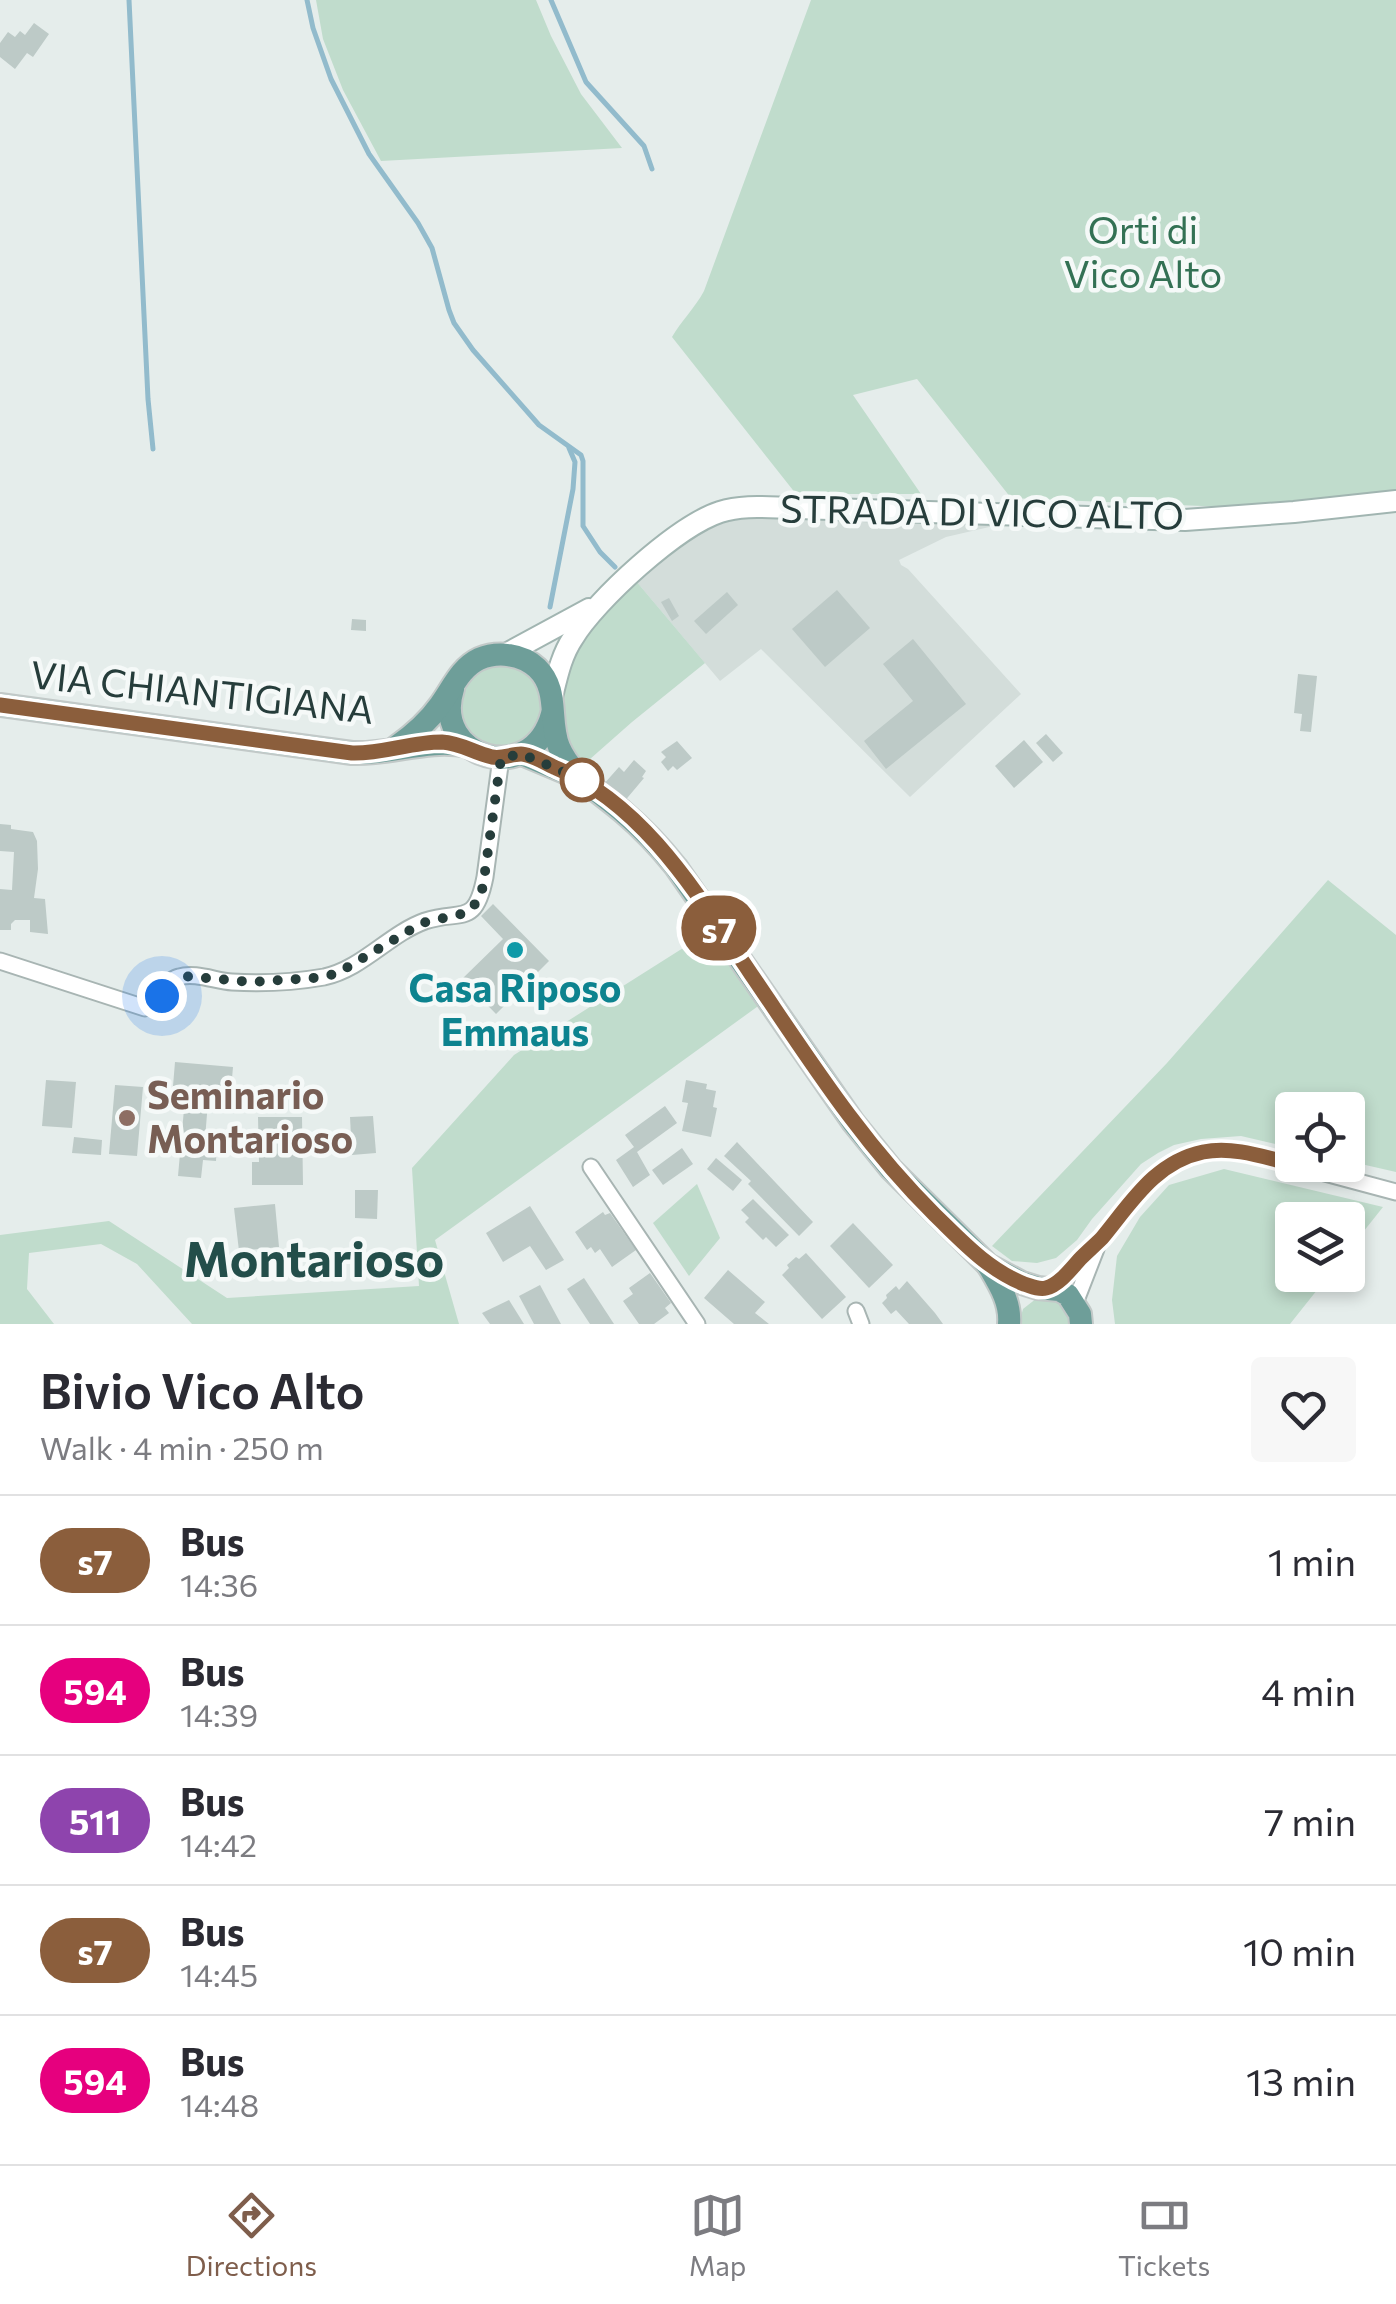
<!DOCTYPE html>
<meta charset="utf-8">
<style>
:root{--surface:#fff;--page:#f7f7f7;--text:#2b2b33;--muted:#7c7c81;--line:#e1e1e2;--accent:#7f5e4c}
body{margin:0;font-family:Commissioner,sans-serif;background:var(--page);color:var(--text);height:100vh;display:flex;flex-direction:column;font-size:38px;white-space:nowrap}
*{box-sizing:border-box;margin:0}
p{font-size:32px;color:var(--muted)}
.icon{flex:none;width:55px;height:55px;fill:none;stroke:currentColor;stroke-width:2;stroke-linecap:round;stroke-linejoin:round}
.map{position:relative;height:1324px;overflow:hidden}
.sheet{display:flex;flex-direction:column;background:var(--surface);flex:1}
.sheet>*{flex:none}
.badge{padding:0 20px;border-radius:32px;font-size:35px;line-height:65px}
.controls{position:absolute;left:1275px;top:1092px;display:grid;gap:20px}
.controls a{display:grid;place-items:center;width:90px;height:90px;border-radius:10px;background:var(--surface);box-shadow:0 5px 15px #0003;font-size:50px}
.you{position:absolute;width:50px;height:50px;margin:-25px;border:8px solid #fff;border-radius:50%;background:#1a73e8;box-shadow:0 0 0 15px #1a73e833}
.map>.badge{position:absolute;translate:-50% -50%;box-shadow:0 0 0 5px #fff}
.round{display:grid;place-items:center;flex:none;width:105px;height:105px;border-radius:10px;background:var(--page)}
.overview{display:flex;align-items:center;justify-content:space-between;height:170px;padding:0 40px}
h1{font-size:48px;font-weight:600;line-height:75px}
ul{padding:0;list-style:none}
li{display:flex;align-items:center;gap:30px;height:130px;padding:0 40px;border-top:2px solid var(--line)}
li div{flex:1}
li b{display:block;font-size:38px}
li em{font-style:normal}
li .badge{min-width:110px;font-weight:700;text-align:center}
.tab-bar{display:flex;justify-content:space-around;align-items:center;height:140px;border-top:2px solid var(--line);background:var(--surface);font-size:28px;color:var(--muted)}
.tab-bar a{display:grid;justify-items:center;gap:5px}
.tab-bar .selected{color:var(--accent)}
.map>svg:first-child{display:block}
.built{fill:#d3ddda}
.green{fill:#c0dccc}
.lines{fill:none;stroke-linecap:round;stroke-linejoin:round}
.stream{stroke:#92bbcc;stroke-width:5}
.building{fill:#bdcac7}
.street-casing{stroke:#a8b5b3;stroke-width:19}
.secondary-casing{stroke:#a1b5b1;stroke-width:24}
.primary-casing{stroke:#c2c9c8;stroke-width:26}
.street{stroke:#fff;stroke-width:15}
.secondary{stroke:#fff;stroke-width:20}
.primary{stroke:#6e9e99;stroke-width:22}
.line-casing{stroke:#fff;stroke-width:22}
.line{stroke:#8b5e3c;stroke-width:15}
.walk{stroke:#263d3b;stroke-width:10;stroke-dasharray:0 18}
.stop-dot{fill:#fff;stroke:#8b5e3c;stroke-width:5}
.culture-dot{fill:#0f9aa8;stroke:#f5f9f8;stroke-width:4}
.education-dot{fill:#8d6e63;stroke:#f5f9f8;stroke-width:4}
.labels{text-anchor:middle;stroke-width:9;stroke-linejoin:round;paint-order:stroke}
.park-label{font-size:38px;fill:#337154;stroke:#f5f9f8}
.street-label{font-size:38px;fill:#263d3b;stroke:#f5f9f8}
.culture-label{font-size:38px;font-weight:bold;fill:#0d838f;stroke:#f5f9f8}
.education-label{font-size:38px;font-weight:bold;fill:#785e54;stroke:#f5f9f8;text-anchor:start}
.district-label{font-size:48px;font-weight:bold;fill:#234e4a;stroke:#f5f9f8}
</style>
<div class="map">
<svg width="1396" height="1324" viewBox="0 0 1396 1324">
<rect width="100%" height="100%" fill="#e5edeb"/>
<!-- built -->
<polygon class="built" points="740,516 1011,522 946,537 899,560 901,565 908,569 1021,694 910,797 761,649 720,681 636,581 699,529"/>
<!-- green -->
<g class="green">
<polygon points="316,0 536,0 551,36 581,94 622,148 381,161 343,90 323,39"/>
<path d="M811 0H1396V492L1250 508 1011 498 917 379 853 395 921 494H796L672 337C681 321 695 308 704 291Z"/>
<polygon points="636,581 705,663 632,722 581,767 566,742 564,730 564,673 575,643"/>
<path d="M490 664C523 664 532 672 545 702L531 738 495 749 473 739 460 719 459 696 470 676Z"/>
<polygon points="1328,880 1396,935 1396,1172 1348,1161 1348,1110 1292,1110 1292,1148 1241,1136 1201,1139 1174,1145 1158,1153 1141,1164 1092,1219 1077,1240 1056,1258 1037,1263 1012,1261 992,1246 1167,1063"/>
<polygon points="710,931 761,1004 435,1240 459,1324 192,1324 137,1264 101,1244 29,1253 27,1289 54,1324 0,1324 0,1235 109,1221 227,1298 419,1286 412,1168 514,1055"/>
<polygon points="1224,1169 1383,1207 1348,1251 1348,1220 1292,1220 1292,1275 1329,1275 1290,1324 1115,1324 1112,1300 1117,1256 1140,1217 1169,1185"/>
<polygon points="697,1184 720,1238 689,1276 653,1223"/>
<polygon points="1037,1298 1064,1302 1074,1324 1019,1324 1023,1309"/>
</g>
<g class="lines">
<!-- stream -->
<g class="stream">
<polyline points="129,0 148,399 153,449"/>
<polyline points="307,0 313,28 331,79 369,154 418,223 432,248 449,310 454,323 473,350 539,425 581,455 583,461 583,526 600,552 615,567"/>
<polyline points="551,0 586,82 644,146 652,169"/>
<polyline points="550,607 573,489 575,462 569,448"/>
</g>
</g>
<!-- building -->
<g class="building">
<polygon points="34,23 49,34 33,57 27,53 15,69 0,57 0,43 8,32 15,37 20,31 25,35"/>
<polygon points="837,590 870,628 825,667 792,629"/>
<polygon points="727,592 738,605 706,634 694,621"/>
<polygon points="669,598 679,616 672,621 661,602"/>
<polygon points="352,619 366,620 366,631 351,630"/>
<polygon points="913,639 966,704 886,769 864,741 913,701 883,664"/>
<polygon points="1298,674 1317,676 1311,732 1300,731 1302,714 1294,713"/>
<polygon points="1046,734 1063,753 1053,762 1036,743"/>
<polygon points="1024,740 1043,762 1014,788 995,766"/>
<polygon points="677,741 692,758 677,770 673,766 668,771 661,762 666,757 661,752"/>
<polygon points="634,760 646,771 642,777 644,778 623,803 603,785 619,767 624,772"/>
<polygon points="0,824 11,825 11,829 33,832 37,841 38,869 34,898 45,899 48,934 30,932 30,920 15,920 11,924 11,930 0,930 0,889 12,890 14,852 0,851"/>
<polygon points="493,904 549,961 496,1014 462,979 503,939 481,916"/>
<polygon points="175,1062 233,1067 231,1090 209,1089 205,1139 217,1140 216,1161 203,1160 201,1178 178,1176 186,1087 173,1086"/>
<polygon points="46,1080 76,1082 72,1128 42,1126"/>
<polygon points="686,1080 707,1084 706,1089 716,1091 713,1107 717,1108 711,1137 682,1131 688,1103 682,1102"/>
<polygon points="115,1085 143,1087 137,1156 109,1154"/>
<polygon points="665,1106 677,1123 637,1152 650,1175 633,1187 616,1160 634,1147 625,1135"/>
<polygon points="373,1116 376,1153 352,1155 350,1117"/>
<polygon points="258,1117 302,1117 303,1185 252,1185 252,1162 259,1162"/>
<polygon points="74,1137 102,1140 101,1155 72,1153"/>
<polygon points="737,1142 813,1222 799,1236 748,1184 751,1181 724,1156"/>
<polygon points="682,1148 693,1164 663,1185 652,1170"/>
<polygon points="716,1158 742,1180 733,1191 707,1169"/>
<polygon points="355,1190 378,1190 377,1219 355,1218"/>
<polygon points="753,1199 789,1235 776,1247 766,1237 763,1240 745,1222 749,1218 741,1210"/>
<polygon points="275,1204 279,1247 239,1251 234,1208"/>
<polygon points="530,1206 564,1260 546,1270 530,1246 503,1262 486,1233"/>
<polygon points="603,1212 605,1215 610,1213 636,1250 612,1267 600,1249 595,1253 591,1247 587,1250 575,1232"/>
<polygon points="853,1223 893,1265 869,1288 830,1246"/>
<polygon points="806,1253 846,1297 822,1319 782,1275 789,1268 787,1265 796,1257 799,1259"/>
<polygon points="728,1270 765,1302 755,1313 769,1324 734,1324 704,1298"/>
<polygon points="650,1273 671,1303 665,1308 669,1313 654,1324 639,1324 623,1301 633,1294 629,1288"/>
<polygon points="584,1278 614,1324 590,1324 567,1289"/>
<polygon points="907,1281 935,1313 943,1324 909,1324 896,1310 891,1314 882,1303 887,1298 886,1295 896,1286 899,1290"/>
<polygon points="540,1285 561,1324 534,1324 519,1296"/>
<polygon points="509,1300 524,1324 490,1324 482,1313"/>
</g>
<g class="lines">
<!-- street casing -->
<g class="street-casing">
<g id="street">
<path d="M0 961 145 1008 155 1005C163 995 165 981 179 977 195 972 216 981 232 982 262 984 295 982 324 977 362 969 389 934 425 921 461 909 475 928 485 877L501 758"/>
<polyline points="1295,1165 1396,1192"/>
<polyline points="591,1167 697,1324"/>
<path d="M1048 1288C1067 1274 1084 1258 1099 1241 1132 1205 1155 1157 1209 1151 1237 1148 1266 1157 1292 1164"/>
<polyline points="1075,1303 1096,1249"/>
<polyline points="856,1311 861,1324"/>
</g>
</g>
<!-- secondary casing -->
<g class="secondary-casing">
<g id="secondary">
<polyline points="506,654 589,609"/>
<path d="M552 697C557 677 561 656 573 638 596 600 677 526 720 512 744 504 772 508 797 508L1185 520 1294 512 1396 501"/>
</g>
</g>
<!-- primary casing -->
<g class="primary-casing">
<g id="primary">
<path d="M453 689C431 758 532 789 552 714"/>
<path d="M0 705 352 753C392 755 426 738 468 746"/>
<path d="M396 747C413 735 428 722 440 705 452 689 460 668 479 659 498 651 522 654 537 668 560 690 548 721 559 747 572 777 600 792 623 812 643 829 660 847 676 867L853 1122 891 1169 988 1265 1022 1283 1038 1288 1059 1290 1068 1295 1080 1314 1081 1324"/>
<polyline points="522,754 579,778"/>
<path d="M988 1265C999 1284 1011 1302 1009 1324"/>
</g>
</g>
<!-- street -->
<use href="#street" class="street"/>
<!-- secondary -->
<use href="#secondary" class="secondary"/>
<!-- primary -->
<use href="#primary" class="primary"/>
</g>
<g class="lines">
<!-- line casing -->
<g class="line-casing">
<path id="line" d="M0 705 352 753C382 754 411 742 442 742 461 743 474 753 492 757 503 759 511 754 521 754 531 754 547 764 556 768 645 804 700 899 751 974 809 1059 861 1142 935 1215 962 1241 987 1269 1024 1284 1031 1286 1038 1290 1046 1288 1059 1285 1071 1269 1080 1259 1087 1252 1095 1245 1102 1238 1131 1203 1155 1162 1203 1152 1233 1146 1264 1157 1292 1164"/>
</g>
<!-- line -->
<use href="#line" class="line"/>
<!-- walk -->
<polyline class="walk" points="162,996 168,983 182,976 252,982 313,978 336,974 422,923 466,913 479,900 483,886 501,758 522,754 582,780"/>
</g>
<!-- markers -->
<circle class="stop-dot" cx="582" cy="780" r="20"/>
<circle class="culture-dot" cx="515" cy="950" r="10"/>
<circle class="education-dot" cx="127" cy="1118" r="10"/>
<g class="labels">
<!-- park labels -->
<g class="park-label">
<text x="1143" y="244">Orti di<tspan x="1143" dy="44">Vico Alto</tspan></text>
</g>
<!-- street labels -->
<g class="street-label">
<text transform="translate(982 513) rotate(1)" y="13">STRADA DI VICO ALTO</text>
<text transform="translate(202 693) rotate(6)" y="13">VIA CHIANTIGIANA</text>
</g>
<!-- culture labels -->
<g class="culture-label">
<text x="515" y="1002">Casa Riposo<tspan x="515" dy="44">Emmaus</tspan></text>
</g>
<!-- education labels -->
<g class="education-label">
<text x="147" y="1109">Seminario<tspan x="147" dy="44">Montarioso</tspan></text>
</g>
<!-- district labels -->
<g class="district-label">
<text x="314" y="1277">Montarioso</text>
</g>
</g>
</svg>
<div class="controls">
<a><svg class="icon" aria-label="locate" viewBox="0 0 24 24"><circle cx="12" cy="12" r="6"/><path d="M12 2v4M12 18v4M2 12h4M18 12h4"/></svg></a>
<a><svg class="icon" aria-label="layers" viewBox="0 0 24 24"><path d="M12 4l9 5-9 5-9-5zM3 14l9 5 9-5"/></svg></a>
</div>
<div class="you" style="left:162px;top:996px"></div>
<b class="badge" style="left:719px;top:928px;background:#8b5e3c;color:#fff">s7</b>
</div>
<section class="sheet">
<div class="overview"><div><h1>Bivio Vico Alto</h1><p>Walk · 4 min · 250 m</p></div><a class="round"><svg class="icon" aria-label="heart" viewBox="0 0 24 24"><path d="M12 20l-8-8c-3-5 5-10 8-4 3-6 11-1 8 4z"/></svg></a></div>
<ul>
<li><span class="badge" style="background:#8b5e3c;color:#fff">s7</span><div><b>Bus</b><p>14:36</p></div><em>1 min</em></li>
<li><span class="badge" style="background:#e6007e;color:#fff">594</span><div><b>Bus</b><p>14:39</p></div><em>4 min</em></li>
<li><span class="badge" style="background:#8e44ad;color:#fff">511</span><div><b>Bus</b><p>14:42</p></div><em>7 min</em></li>
<li><span class="badge" style="background:#8b5e3c;color:#fff">s7</span><div><b>Bus</b><p>14:45</p></div><em>10 min</em></li>
<li><span class="badge" style="background:#e6007e;color:#fff">594</span><div><b>Bus</b><p>14:48</p></div><em>13 min</em></li>
</ul>
</section>
<nav class="tab-bar">
<a class="selected"><svg class="icon" aria-label="directions" viewBox="0 0 24 24"><path d="M12 3l9 9-9 9-9-9zM9 14v-3h6M13 9l2 2-2 2"/></svg>Directions</a>
<a><svg class="icon" aria-label="map" viewBox="0 0 24 24"><path d="M3 6l6-2 6 2 6-2v14l-6 2-6-2-6 2zM9 4v14M15 6v14"/></svg>Map</a>
<a><svg class="icon" aria-label="tickets" viewBox="0 0 24 24"><path d="M3 7h18v10H3zM15 7v10"/></svg>Tickets</a>
</nav>
